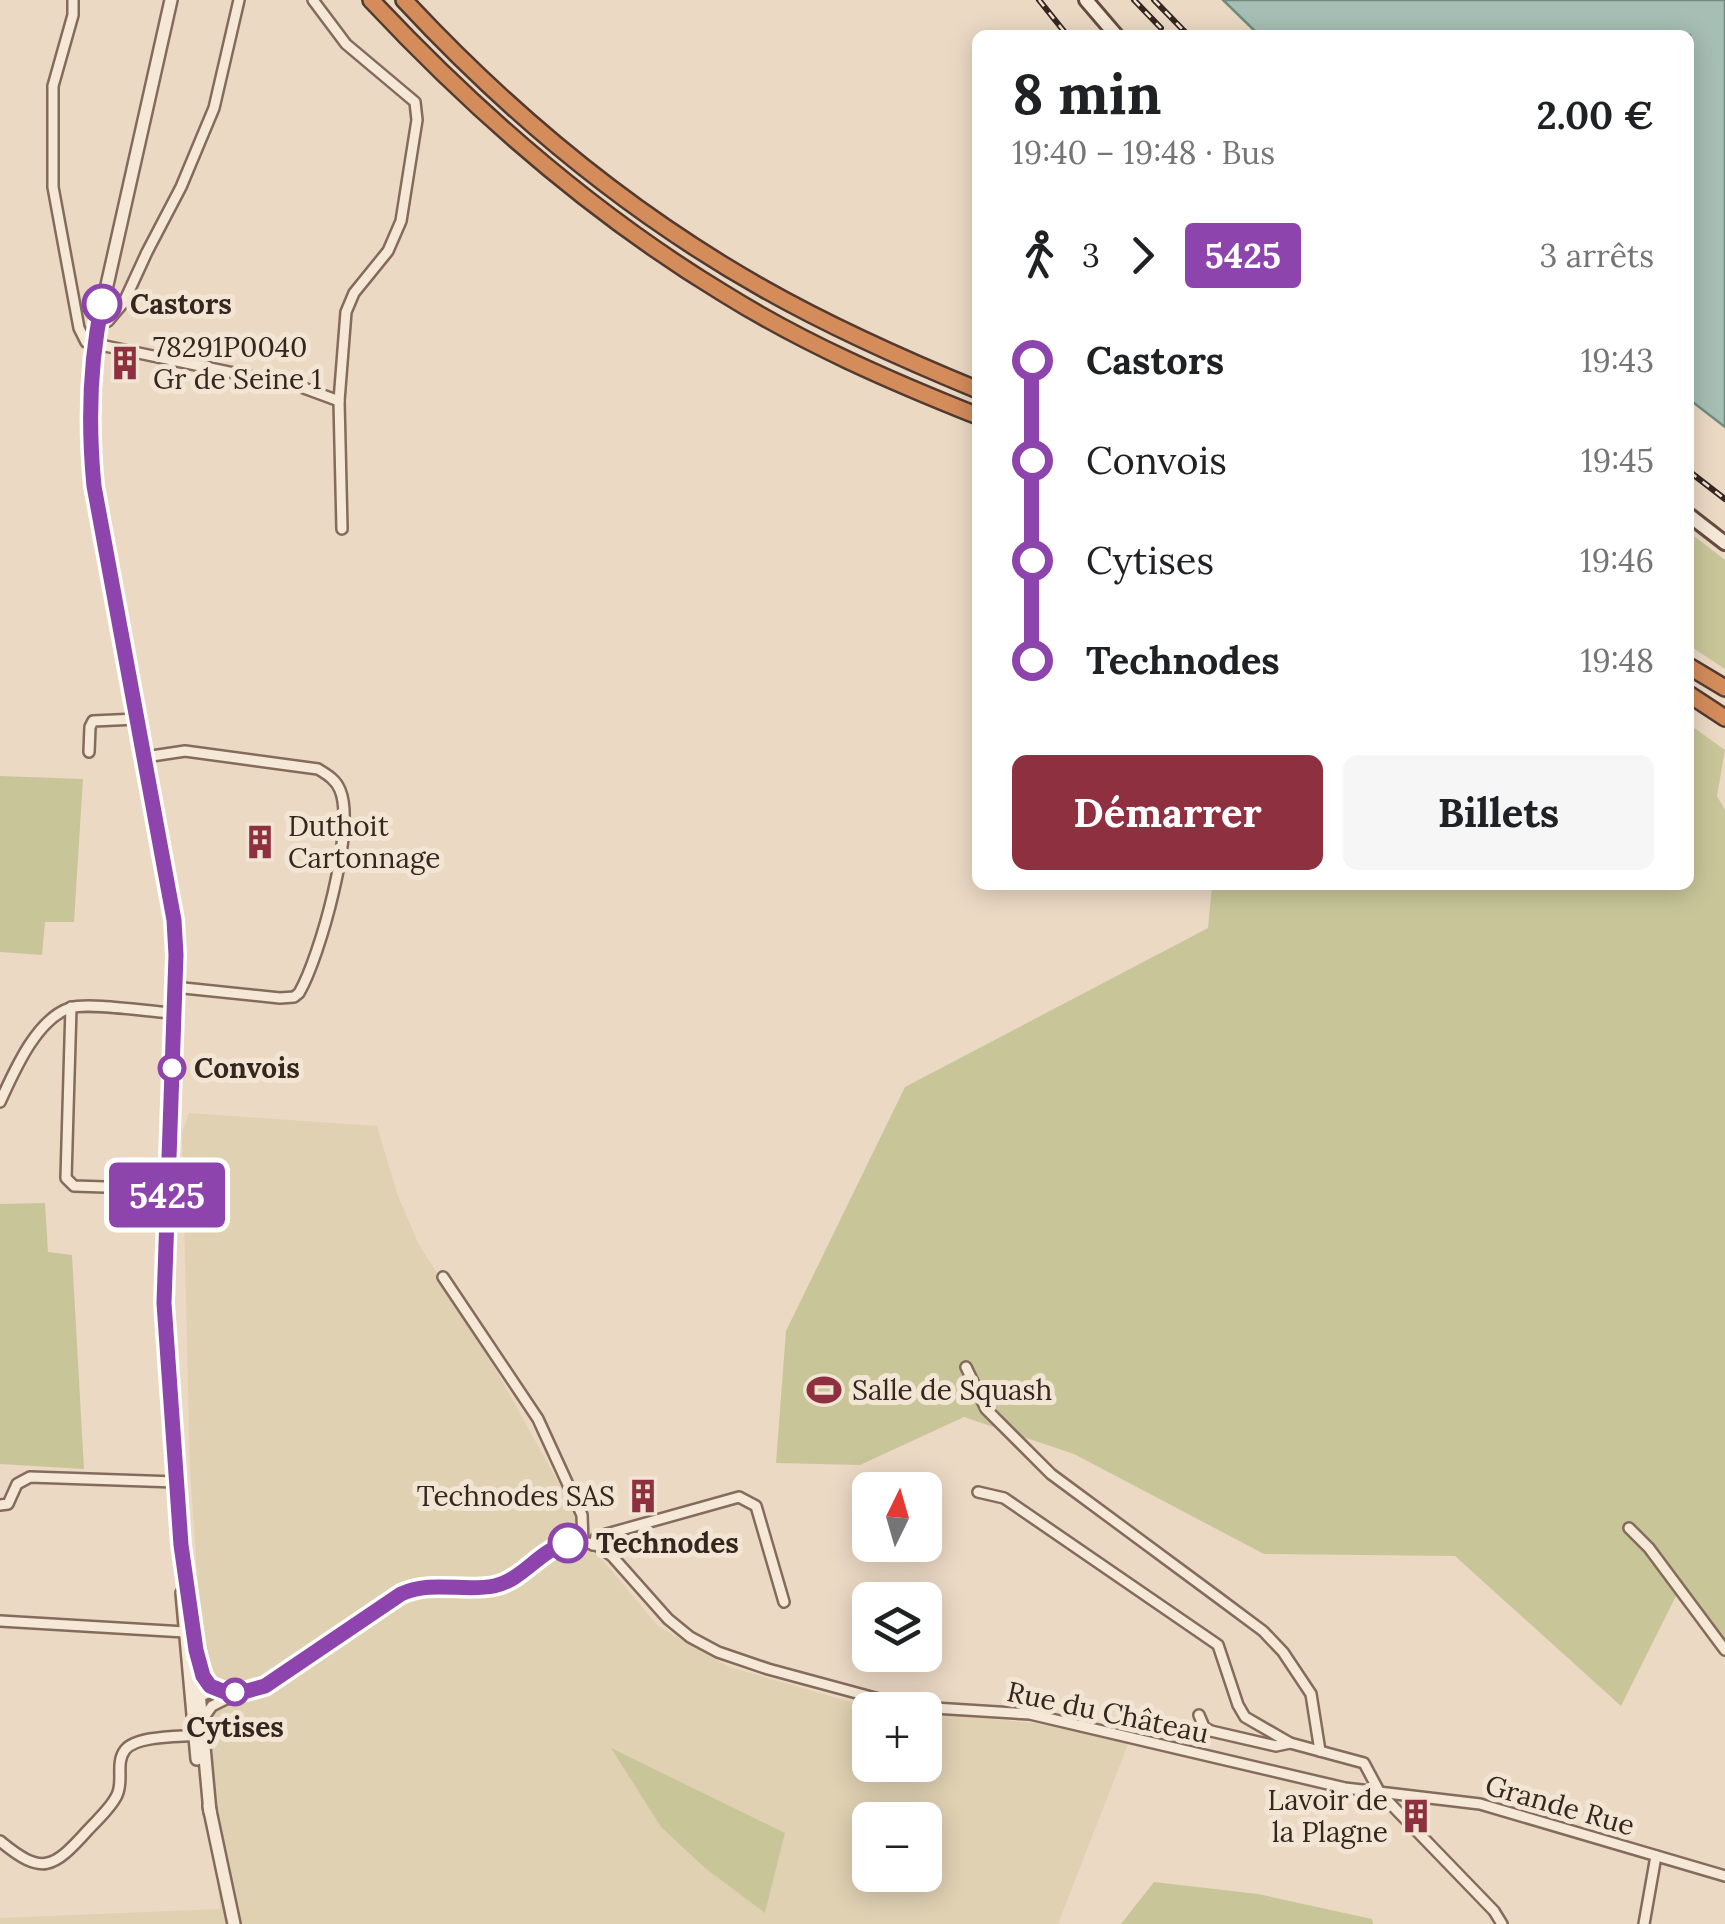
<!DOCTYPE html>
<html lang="fr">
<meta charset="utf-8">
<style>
:root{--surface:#fff;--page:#f6f6f6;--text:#202124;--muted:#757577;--accent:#8e3040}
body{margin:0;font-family:Lora,serif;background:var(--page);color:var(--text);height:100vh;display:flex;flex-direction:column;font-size:38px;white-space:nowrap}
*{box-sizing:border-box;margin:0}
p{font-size:32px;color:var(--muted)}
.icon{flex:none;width:55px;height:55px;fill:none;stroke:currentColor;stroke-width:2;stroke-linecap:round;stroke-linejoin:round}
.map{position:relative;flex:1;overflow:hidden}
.sheet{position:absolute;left:972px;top:30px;width:722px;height:860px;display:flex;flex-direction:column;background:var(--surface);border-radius:15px;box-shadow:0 5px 25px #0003}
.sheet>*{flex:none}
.badge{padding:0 20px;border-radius:8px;font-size:35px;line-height:65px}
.needle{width:65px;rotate:5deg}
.tools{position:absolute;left:852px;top:1472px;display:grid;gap:20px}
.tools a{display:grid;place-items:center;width:90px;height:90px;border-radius:15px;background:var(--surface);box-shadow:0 5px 25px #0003;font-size:50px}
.map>.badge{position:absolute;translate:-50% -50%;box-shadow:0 0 0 5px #fff}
.legs{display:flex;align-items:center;gap:15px;height:110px;padding:0 40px;font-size:32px}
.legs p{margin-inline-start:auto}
.head{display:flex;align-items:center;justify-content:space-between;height:170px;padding:0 40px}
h1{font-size:55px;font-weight:700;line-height:75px}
.cta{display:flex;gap:20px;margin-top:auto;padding:20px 40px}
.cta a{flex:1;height:115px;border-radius:15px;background:var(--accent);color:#fff;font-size:40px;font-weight:700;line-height:115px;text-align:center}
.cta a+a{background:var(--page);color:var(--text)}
ul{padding:0 40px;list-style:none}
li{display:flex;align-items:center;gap:35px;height:100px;font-size:38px}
li i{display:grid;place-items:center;width:15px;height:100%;margin:0 12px;background:currentColor}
li i::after{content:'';width:25px;height:25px;margin:-12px;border:8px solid;border-radius:50%;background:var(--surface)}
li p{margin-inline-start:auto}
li:first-child i{background:linear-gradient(#0000 50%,currentColor 0)}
li:last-child i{background:linear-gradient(currentColor 50%,#0000 0)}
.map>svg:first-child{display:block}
.farmland{fill:#e0d1b2;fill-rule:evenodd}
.green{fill:#c8c699}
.water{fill:#a6beb3;stroke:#6d8b7f;stroke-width:2.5}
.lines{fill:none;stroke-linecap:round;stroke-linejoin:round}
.minor-casing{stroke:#846b5c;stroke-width:14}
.tertiary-casing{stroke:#846b5c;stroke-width:16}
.secondary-casing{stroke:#664c3f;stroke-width:18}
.motorway-casing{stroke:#523a30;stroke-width:20}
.minor{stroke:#f6e8d7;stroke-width:9}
.tertiary{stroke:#f6e8d7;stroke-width:11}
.secondary{stroke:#f6e8d7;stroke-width:12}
.motorway{stroke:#d48c5b;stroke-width:15}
.rail-casing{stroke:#35261f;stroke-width:6}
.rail{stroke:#f3e5d3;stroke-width:2.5;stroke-dasharray:8;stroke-linecap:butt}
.line-1-casing{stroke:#fff;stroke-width:22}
.line-1{stroke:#8e44ad;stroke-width:15}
.stop-1-dot{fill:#fff;stroke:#8e44ad;stroke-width:5}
.labels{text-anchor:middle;stroke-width:10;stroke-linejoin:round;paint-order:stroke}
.stop-label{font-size:28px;font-weight:bold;fill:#35261f;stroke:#f3e5d3;text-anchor:start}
.poi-label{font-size:28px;fill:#35261f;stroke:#f3e5d3;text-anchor:start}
.street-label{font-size:28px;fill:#35261f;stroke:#f3e5d3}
</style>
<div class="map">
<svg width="1725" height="1924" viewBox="0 0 1725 1924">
<rect width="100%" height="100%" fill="#ebd9c4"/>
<!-- farmland -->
<path class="farmland" d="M189 1113 377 1126 397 1193 418 1243 481 1343 599 1556 658 1626 729 1667 876 1709 888 1710H870V1765H925V1713L1033 1723 1129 1742 1058 1924H0V1918L220 1909 190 1470 182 1133ZM870 1820H925V1875H870Z"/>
<!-- green -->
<g class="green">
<polygon points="1690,533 1725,560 1725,669 1690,646"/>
<polygon points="1690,725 1725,750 1717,796 1725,810 1725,1655 1676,1596 1621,1706 1455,1556 1264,1554 1074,1454 964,1417 860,1465 776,1463 786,1331 905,1087 1208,928 1212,885 1690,885"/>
<polygon points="0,776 83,779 74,922 45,922 42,955 0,952"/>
<polygon points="45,1203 48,1252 72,1255 84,1469 0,1464 0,1204"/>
<polygon points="611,1748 785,1833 765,1913 705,1868 661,1827"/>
<polygon points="1154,1882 1258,1894 1372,1919 1373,1924 1121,1924"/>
</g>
<!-- water -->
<polygon class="water" points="1223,0 1725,0 1725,427 1690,400 1690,35 1259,35"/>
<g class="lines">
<!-- minor casing -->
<g class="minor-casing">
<g id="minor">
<polyline points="73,0 73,15 53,86 53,187 79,328 86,342 301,387 339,401"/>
<polyline points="313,0 346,44 415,102 417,120 401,221 388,251 354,293 346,312 339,401 342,529"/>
<polyline points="98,325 108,321 124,302 147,252 181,187 214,108 239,0"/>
<polyline points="89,752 90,727 93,721 137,719"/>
<path d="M145 757 185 751 318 769C328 775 336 780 340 790 356 828 320 957 299 993L294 997 280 998 174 987"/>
<polyline points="71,1007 66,1178 74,1186 167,1189"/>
<path d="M0 1102C14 1072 36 1019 70 1008 87 1002 152 1012 174 1013"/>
<polyline points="443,1277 538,1419 582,1515 583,1543"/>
<polyline points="966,1367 986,1409 1051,1474 1216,1596 1263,1631 1283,1652 1311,1694 1320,1751"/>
<polyline points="978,1492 1004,1498 1218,1645 1238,1705 1245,1717 1290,1743 1364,1763 1380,1793 1494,1911 1502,1924"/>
<polyline points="0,1505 8,1504 17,1484 30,1477 176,1482"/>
<polyline points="1629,1528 1649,1548 1725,1650"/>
<polyline points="593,1545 596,1538 603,1535 739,1497 756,1506 784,1602"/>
<polyline points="0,1621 185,1632"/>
<polyline points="197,1698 208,1693 235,1692"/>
<polyline points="1199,1715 1204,1727 1211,1731 1276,1746 1290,1743"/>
<polyline points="202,1720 212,1706 224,1700 273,1682 401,1593 428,1586 480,1587 500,1584 516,1575 553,1548 570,1543 588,1543 598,1546 612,1556 668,1619 690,1637 718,1652 768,1669 890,1702 934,1708 1030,1714 1345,1788 1480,1804 1725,1876"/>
<path d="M0 1841C42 1876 53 1869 88 1830 97 1820 111 1808 117 1795 124 1781 115 1763 125 1750 137 1735 181 1737 199 1735"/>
<polyline points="1644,1924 1656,1856"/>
</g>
</g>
<!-- tertiary casing -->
<g class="tertiary-casing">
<g id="tertiary">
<polyline points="171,0 94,343 90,426 94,486 174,920 176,955 164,1303 181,1545 192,1616 210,1812"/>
<polyline points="182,1593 197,1759"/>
<polyline points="209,1806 234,1924"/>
</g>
</g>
<!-- secondary casing -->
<g class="secondary-casing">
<g id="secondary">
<polyline points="1086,0 1116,35"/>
<polyline points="1690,516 1725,543"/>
</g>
</g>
<!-- motorway casing -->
<g class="motorway-casing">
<g id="motorway">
<path d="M371 0C476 112 591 213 723 293 803 343 890 381 978 416"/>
<path d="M404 0C509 113 629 213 764 289 833 328 905 360 978 390"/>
<polyline points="1690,667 1725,688"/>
<polyline points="1690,695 1725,718"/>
</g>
</g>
<!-- minor -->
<use href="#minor" class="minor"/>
<!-- tertiary -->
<use href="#tertiary" class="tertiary"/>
<!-- secondary -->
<use href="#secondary" class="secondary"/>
<!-- motorway -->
<use href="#motorway" class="motorway"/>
<!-- rail casing -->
<g class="rail-casing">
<g id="rail">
<polyline points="1039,0 1067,35"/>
<polyline points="1134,0 1161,28"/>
<polyline points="1154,0 1188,35"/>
<polyline points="1690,472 1725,499"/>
</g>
</g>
<!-- rail -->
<use href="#rail" class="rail"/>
</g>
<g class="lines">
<!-- line-1 casing -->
<g class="line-1-casing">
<path id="line-1" d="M102 304C89 365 88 424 94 486L174 920 176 955 164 1303 181 1545 196 1650 203 1676 210 1686 225 1692 247 1691 265 1686 401 1594C432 1580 463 1592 494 1586 523 1580 539 1550 568 1543"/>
</g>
<!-- line-1 -->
<use href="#line-1" class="line-1"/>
</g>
<!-- icons -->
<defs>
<g id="building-bare" transform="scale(2.7)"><path d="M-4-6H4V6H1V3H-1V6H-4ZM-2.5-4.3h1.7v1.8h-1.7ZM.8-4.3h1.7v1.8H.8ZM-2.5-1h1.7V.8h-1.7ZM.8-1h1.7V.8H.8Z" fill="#8e3040" stroke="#f3e5d3" stroke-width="2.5" paint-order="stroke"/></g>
<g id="stadium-bare" transform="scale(2.7)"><path d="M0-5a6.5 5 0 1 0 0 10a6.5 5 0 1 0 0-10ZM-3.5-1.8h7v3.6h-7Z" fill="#8e3040" stroke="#f3e5d3" stroke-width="2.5" paint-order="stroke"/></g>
</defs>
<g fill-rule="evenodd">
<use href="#building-bare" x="125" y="363"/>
<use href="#building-bare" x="260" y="842"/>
<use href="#stadium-bare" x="824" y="1390"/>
<use href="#building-bare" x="643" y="1496"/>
<use href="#building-bare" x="1416" y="1816"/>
</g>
<!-- markers -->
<g class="stop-1-dot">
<circle cx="102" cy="304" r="18"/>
<circle cx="172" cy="1068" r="12"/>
<circle cx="568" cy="1543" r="18"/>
<circle cx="235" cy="1692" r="12"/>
</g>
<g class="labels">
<!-- stop labels -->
<g class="stop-label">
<text x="130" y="314">Castors</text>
<text x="194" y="1078">Convois</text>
<text x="596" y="1553">Technodes</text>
<text x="235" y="1737" text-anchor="middle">Cytises</text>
</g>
<!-- poi labels -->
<g class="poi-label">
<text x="153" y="357">78291P0040<tspan x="153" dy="32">Gr de Seine 1</tspan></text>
<text x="288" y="836">Duthoit<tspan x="288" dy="32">Cartonnage</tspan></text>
<text x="852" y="1400">Salle de Squash</text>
<text x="615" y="1506" text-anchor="end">Technodes SAS</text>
<text x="1388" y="1810" text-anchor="end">Lavoir de<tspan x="1388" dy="32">la Plagne</tspan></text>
</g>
<!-- street labels -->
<g class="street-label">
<text transform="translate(1108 1712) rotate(12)" y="10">Rue du Château</text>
<text transform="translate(1560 1805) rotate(16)" y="10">Grande Rue</text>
</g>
</g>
</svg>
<div class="tools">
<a><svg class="needle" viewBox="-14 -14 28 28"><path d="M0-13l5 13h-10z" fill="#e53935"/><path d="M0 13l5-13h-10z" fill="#757577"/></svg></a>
<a><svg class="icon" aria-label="layers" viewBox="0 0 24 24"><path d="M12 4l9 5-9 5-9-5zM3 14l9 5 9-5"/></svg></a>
<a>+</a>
<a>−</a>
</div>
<b class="badge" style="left:167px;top:1195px;background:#8e44ad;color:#fff">5425</b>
<section class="sheet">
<div class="head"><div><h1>8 min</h1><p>19:40 – 19:48 · Bus</p></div><b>2.00 €</b></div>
<div class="legs"><svg class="icon" aria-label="walk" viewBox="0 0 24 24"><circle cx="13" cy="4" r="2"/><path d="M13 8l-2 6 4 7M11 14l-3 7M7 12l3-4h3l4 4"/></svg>3<svg class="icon" aria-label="forward" viewBox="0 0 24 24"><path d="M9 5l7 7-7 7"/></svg><b class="badge" style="background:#8e44ad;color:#fff">5425</b><p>3 arrêts</p></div>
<ul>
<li><i style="color:#8e44ad"></i><b>Castors</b><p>19:43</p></li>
<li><i style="color:#8e44ad"></i><span>Convois</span><p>19:45</p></li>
<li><i style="color:#8e44ad"></i><span>Cytises</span><p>19:46</p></li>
<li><i style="color:#8e44ad"></i><b>Technodes</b><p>19:48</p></li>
</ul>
<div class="cta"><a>Démarrer</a><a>Billets</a></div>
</section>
</div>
